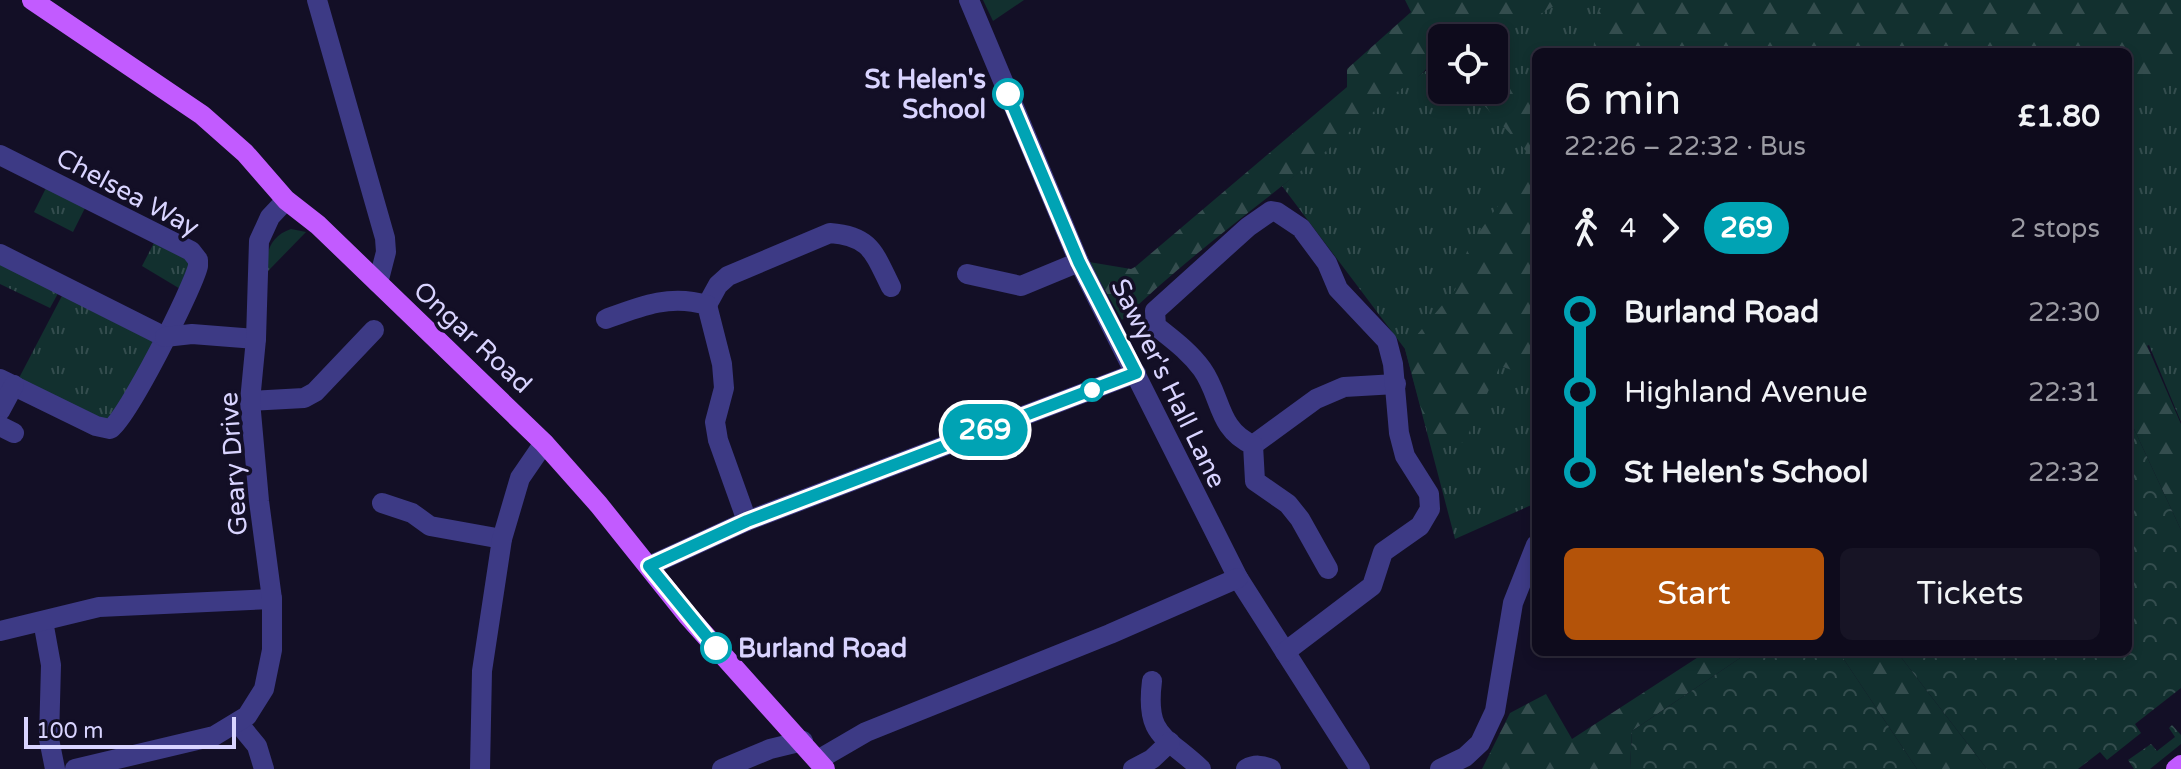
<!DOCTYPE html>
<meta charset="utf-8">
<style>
:root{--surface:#0e0b1c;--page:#171425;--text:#f1f3f6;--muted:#9b9ba3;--line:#2e2b3b;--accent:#b45309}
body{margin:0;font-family:"Varela Round",sans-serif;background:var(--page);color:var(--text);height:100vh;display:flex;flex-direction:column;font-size:30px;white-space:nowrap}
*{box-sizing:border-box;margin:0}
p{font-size:26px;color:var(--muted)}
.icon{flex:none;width:44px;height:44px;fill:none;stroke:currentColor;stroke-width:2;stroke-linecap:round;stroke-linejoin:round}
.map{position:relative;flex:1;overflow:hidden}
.panel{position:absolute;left:1532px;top:48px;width:600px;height:608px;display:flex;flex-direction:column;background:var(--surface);border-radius:12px;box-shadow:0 4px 12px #0003,0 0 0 2px var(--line)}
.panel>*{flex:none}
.badge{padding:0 16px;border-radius:26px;font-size:28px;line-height:52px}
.fabs{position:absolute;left:1428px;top:24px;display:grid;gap:16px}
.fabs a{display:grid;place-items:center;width:80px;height:80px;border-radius:12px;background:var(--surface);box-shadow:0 4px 12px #0003,0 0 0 2px var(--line);font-size:40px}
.scale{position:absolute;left:24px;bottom:20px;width:212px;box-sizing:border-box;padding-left:8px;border:4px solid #d9d4ff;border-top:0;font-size:22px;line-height:28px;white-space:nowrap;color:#d9d4ff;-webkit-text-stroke:6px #130f26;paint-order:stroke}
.map>.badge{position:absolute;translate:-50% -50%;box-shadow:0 0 0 4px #fff}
.legs{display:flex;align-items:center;gap:12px;height:88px;padding:0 32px;font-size:26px}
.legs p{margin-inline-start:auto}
.headline{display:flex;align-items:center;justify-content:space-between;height:136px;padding:0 32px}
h1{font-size:44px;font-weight:600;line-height:60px}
.cta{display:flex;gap:16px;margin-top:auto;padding:16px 32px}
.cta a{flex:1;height:92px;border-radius:12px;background:var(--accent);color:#fff;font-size:32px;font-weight:600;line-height:92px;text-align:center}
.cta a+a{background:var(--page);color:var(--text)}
ul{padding:0 32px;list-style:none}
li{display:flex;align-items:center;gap:28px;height:80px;font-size:30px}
li i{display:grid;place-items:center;width:12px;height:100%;margin:0 10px;background:currentColor}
li i::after{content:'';width:20px;height:20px;margin:-10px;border:6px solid;border-radius:50%;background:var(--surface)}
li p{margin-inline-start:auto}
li:first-child i{background:linear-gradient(#0000 50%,currentColor 0)}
li:last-child i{background:linear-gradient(currentColor 50%,#0000 0)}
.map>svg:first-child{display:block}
.grass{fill:url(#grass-tufts)}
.forest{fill:url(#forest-firs)}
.park{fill:url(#park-crowns)}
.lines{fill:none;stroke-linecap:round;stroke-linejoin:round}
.minor{stroke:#3d3a85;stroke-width:20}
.major{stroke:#c25bff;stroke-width:20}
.line-1-casing{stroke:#fff;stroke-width:18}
.line-1{stroke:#00a3b4;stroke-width:12}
.stop-1-dot{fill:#fff;stroke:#00a3b4;stroke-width:4}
.labels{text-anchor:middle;stroke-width:7;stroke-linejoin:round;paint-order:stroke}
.stop-label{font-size:26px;font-weight:bold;fill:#d9d4ff;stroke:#130f26;text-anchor:end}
.street-label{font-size:26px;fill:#d9d4ff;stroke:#130f26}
</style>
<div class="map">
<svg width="2181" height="769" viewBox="0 0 2181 769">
<defs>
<pattern id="grass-tufts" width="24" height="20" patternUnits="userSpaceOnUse" patternTransform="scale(2)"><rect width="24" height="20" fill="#12302f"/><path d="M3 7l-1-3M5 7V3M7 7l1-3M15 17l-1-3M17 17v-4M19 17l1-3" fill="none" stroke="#344d4e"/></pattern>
<pattern id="forest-firs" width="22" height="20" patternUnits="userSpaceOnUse" patternTransform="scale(2)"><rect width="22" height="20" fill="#12302f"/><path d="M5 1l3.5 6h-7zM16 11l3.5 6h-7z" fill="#344d4e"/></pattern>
<pattern id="park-crowns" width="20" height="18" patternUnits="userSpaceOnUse" patternTransform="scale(2)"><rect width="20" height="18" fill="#12302f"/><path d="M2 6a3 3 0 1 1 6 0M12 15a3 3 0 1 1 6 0" fill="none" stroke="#344d4e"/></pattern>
</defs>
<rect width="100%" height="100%" fill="#130f26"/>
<!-- grass -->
<g class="grass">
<polygon points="1452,0 2181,0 2181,422 2149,345 2132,352 2128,357 2128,52 1536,52 1536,503 1455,539 1405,349 1282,186 1397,91 1430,68 1442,39 1442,90 1494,90 1494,38 1442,38"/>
<polygon points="46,188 85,208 73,232 34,212"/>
<path d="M291 229 306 232 268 271C264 252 272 235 291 229Z"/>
<polygon points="156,239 192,260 182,290 142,266"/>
<polygon points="0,263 62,286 50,308 0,284"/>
<polygon points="65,290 152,340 152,345 118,413 105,422 19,378"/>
</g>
<!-- forest -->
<g class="forest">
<polygon points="983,0 1024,0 993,21"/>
<path d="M1405 0H1565C1529 19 1486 54 1445 31L1442 38V59L1435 55C1427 76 1404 85 1387 100 1301 176 1205 240 1122 320L1089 262 1131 269 1135 267 1347 87V69L1411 12Z"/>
<polygon points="1606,0 2181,0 2181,75 2128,88 2128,52 1593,52 1597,15"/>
<polygon points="1494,68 1521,89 1536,90 1536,378 1500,366 1464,443 1428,434 1405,349 1455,290 1468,248 1509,190 1527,170 1526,151 1470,90 1494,90"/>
<polygon points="2128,280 2142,334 2181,424 2181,530 2128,416"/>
<polygon points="1706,652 1749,652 1632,731 1630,769 1482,769 1510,713 1546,694 1572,739"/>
<polygon points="1839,652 1897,652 1987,769 1917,769"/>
</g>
<!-- park -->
<g class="park">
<polygon points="2128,416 2181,530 2181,688 2135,724 2141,733 2107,760 2100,752 2078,769 1987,769 1897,652 2128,652"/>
<polygon points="1749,652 1839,652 1917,769 1630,769 1632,731"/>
<polygon points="2172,725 2181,735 2181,744 2150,769 2134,769 2128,760 2151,744 2157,751 2175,737 2169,728"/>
</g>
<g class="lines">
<!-- minor -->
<g class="minor">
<polyline points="317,0 385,238 386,252 378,283"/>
<polyline points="969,0 1079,262 1238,578 1360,769"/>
<path d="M0 155 191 251 198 260V266C193 288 127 419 110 429L96 426 0 379"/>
<polyline points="0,254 165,337"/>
<polyline points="967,274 1021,286 1079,262"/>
<path d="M707 305 718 285 728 276 830 233C871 236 874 253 891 287"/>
<path d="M606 319C641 306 670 294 707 305L722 364 724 388 715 422 718 440 747 521"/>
<polyline points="165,337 192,334 256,339"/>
<polyline points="250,401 304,398 315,392 374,330"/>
<polyline points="0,411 14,385"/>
<polyline points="0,426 14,433"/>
<polyline points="1253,445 1316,399 1344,387 1396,384"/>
<polyline points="382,503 412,513 430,526 502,539"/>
<polyline points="649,566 747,521 1136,373"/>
<polyline points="43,621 51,665 49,739 55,769"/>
<polyline points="0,631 99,607 272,599"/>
<path d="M1285 652 1372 586 1383 552 1420 526 1430 509 1429 494 1405 456 1399 433 1393 364 1387 341 1338 289 1327 263 1301 228 1277 212 1271 211 1248 227 1155 311 1156 326C1172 339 1189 351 1202 369 1222 397 1217 429 1253 445L1255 481 1288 504 1300 519 1328 569"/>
<path d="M1152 681C1145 737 1165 735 1201 769"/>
<polyline points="238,723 257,746 264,769"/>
<polyline points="818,760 866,732 1110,634 1238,578"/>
<polyline points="75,769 214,736 247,716 264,689 272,650 272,599 259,501 250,401 256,339 259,241 270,217 286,200"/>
<polyline points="480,769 482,671 502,539 520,478 544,443"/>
<polyline points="722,769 770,749 803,741"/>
<polyline points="1133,769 1152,759 1170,742"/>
<path d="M1246 769C1255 764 1262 765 1271 769"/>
<polyline points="1440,769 1465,757 1480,743 1495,711 1513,603 1536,545"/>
</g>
<!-- major -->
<g class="major">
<polyline points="32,0 202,115 245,153 286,200 318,225 544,443 599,505 687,615 825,769"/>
<polyline points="2176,769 2181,765"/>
</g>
</g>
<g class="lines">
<!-- line-1 casing -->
<g class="line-1-casing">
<polyline id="line-1" points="716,648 649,566 747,521 1136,373 1079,262 1008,94"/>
</g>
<!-- line-1 -->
<use href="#line-1" class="line-1"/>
</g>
<!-- markers -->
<g class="stop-1-dot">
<circle cx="1008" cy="94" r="14"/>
<circle cx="1092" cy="390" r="10"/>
<circle cx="716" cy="648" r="14"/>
</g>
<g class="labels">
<!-- stop labels -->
<g class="stop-label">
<text x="986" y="88">St Helen's<tspan x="986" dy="30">School</tspan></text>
<text x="738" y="657" text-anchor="start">Burland Road</text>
</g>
<!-- street labels -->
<g class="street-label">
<text transform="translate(128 192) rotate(28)" y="9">Chelsea Way</text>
<text transform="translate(473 337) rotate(43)" y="9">Ongar Road</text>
<text transform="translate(1169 383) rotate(64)" y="9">Sawyer's Hall Lane</text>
<text transform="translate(233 464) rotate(-94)" y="9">Geary Drive</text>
</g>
</g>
</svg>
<div class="fabs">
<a><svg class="icon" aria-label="locate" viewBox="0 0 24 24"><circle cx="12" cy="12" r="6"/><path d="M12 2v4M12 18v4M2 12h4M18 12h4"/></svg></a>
</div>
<div class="scale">100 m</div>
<b class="badge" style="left:985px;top:430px;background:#00a3b4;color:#fff">269</b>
<section class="panel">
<div class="headline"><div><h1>6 min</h1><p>22:26 – 22:32 · Bus</p></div><b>£1.80</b></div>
<div class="legs"><svg class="icon" aria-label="walk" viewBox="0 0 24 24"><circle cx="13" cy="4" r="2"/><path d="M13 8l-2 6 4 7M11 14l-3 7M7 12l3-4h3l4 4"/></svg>4<svg class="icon" aria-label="forward" viewBox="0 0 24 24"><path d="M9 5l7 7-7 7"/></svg><b class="badge" style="background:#00a3b4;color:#fff">269</b><p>2 stops</p></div>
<ul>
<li><i style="color:#00a3b4"></i><b>Burland Road</b><p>22:30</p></li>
<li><i style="color:#00a3b4"></i><span>Highland Avenue</span><p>22:31</p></li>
<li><i style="color:#00a3b4"></i><b>St Helen's School</b><p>22:32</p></li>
</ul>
<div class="cta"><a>Start</a><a>Tickets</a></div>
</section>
</div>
